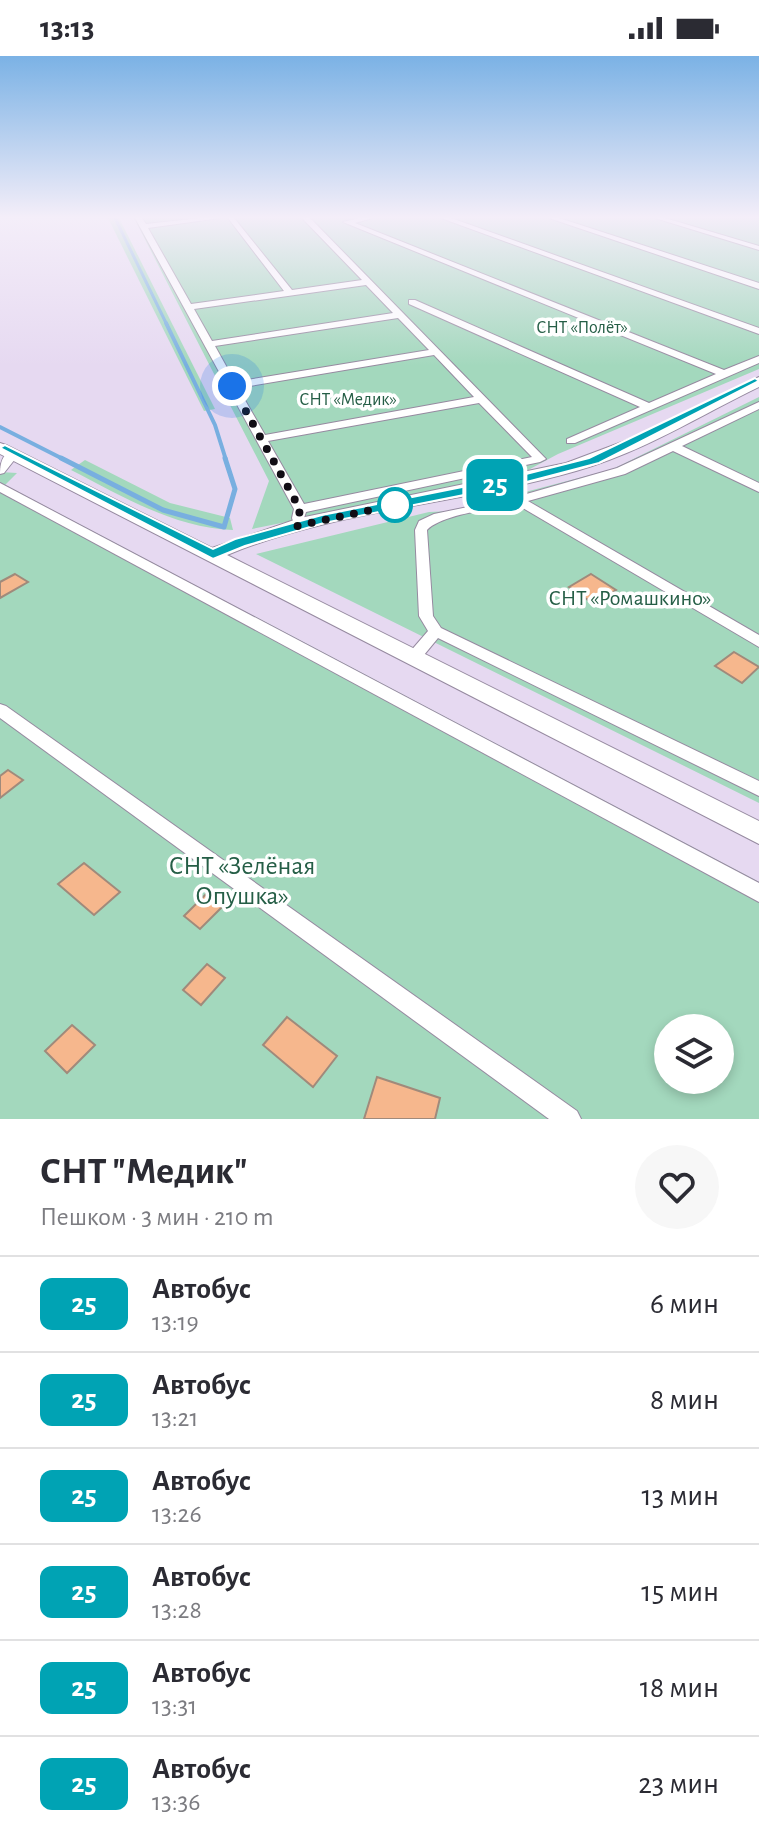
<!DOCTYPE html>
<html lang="ru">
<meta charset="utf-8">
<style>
:root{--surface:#fff;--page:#f7f7f7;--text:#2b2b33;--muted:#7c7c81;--line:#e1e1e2}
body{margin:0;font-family:"Alegreya Sans",sans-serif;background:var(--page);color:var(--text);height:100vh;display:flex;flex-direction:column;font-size:30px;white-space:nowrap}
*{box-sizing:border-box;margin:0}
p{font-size:26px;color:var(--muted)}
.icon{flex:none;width:44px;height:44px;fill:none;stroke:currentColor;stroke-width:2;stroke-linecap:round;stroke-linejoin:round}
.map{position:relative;height:1063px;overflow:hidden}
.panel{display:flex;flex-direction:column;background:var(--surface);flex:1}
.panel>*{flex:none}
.badge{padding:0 16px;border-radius:12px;font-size:28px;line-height:52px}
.controls{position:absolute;left:654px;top:958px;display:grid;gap:16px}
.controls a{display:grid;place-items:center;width:80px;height:80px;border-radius:50%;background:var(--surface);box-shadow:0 4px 12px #0003;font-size:40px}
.you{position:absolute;width:40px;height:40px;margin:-20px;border:6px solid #fff;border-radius:50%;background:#1a73e8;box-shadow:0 0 0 12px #1a73e833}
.map>.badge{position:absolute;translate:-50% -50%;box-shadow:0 0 0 4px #fff}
.round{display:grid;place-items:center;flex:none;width:84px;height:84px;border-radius:42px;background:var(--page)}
.headline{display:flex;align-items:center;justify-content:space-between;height:136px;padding:0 40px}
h1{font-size:38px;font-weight:600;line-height:60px}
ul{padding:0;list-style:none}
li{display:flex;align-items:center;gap:24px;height:96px;padding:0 40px;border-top:2px solid var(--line)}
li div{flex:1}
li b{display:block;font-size:30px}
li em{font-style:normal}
li .badge{min-width:88px;font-weight:700;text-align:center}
.status{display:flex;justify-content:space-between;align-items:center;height:56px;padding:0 40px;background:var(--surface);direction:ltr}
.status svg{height:22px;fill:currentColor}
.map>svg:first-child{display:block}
.green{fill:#a3d8bd;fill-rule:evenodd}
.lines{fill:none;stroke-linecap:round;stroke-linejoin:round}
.stream-far2{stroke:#78afe0;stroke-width:3}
.stream-far1{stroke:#78afe0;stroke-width:4}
.stream{stroke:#78afe0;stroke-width:5}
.building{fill:#f6b78d;stroke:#a08a7b;stroke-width:2}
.street-casing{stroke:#968aa0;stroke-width:2}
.secondary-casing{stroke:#968aa0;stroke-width:2}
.street{fill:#fff;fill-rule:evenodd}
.secondary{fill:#fff;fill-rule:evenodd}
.line{fill:#00a3b4;stroke:#fff;stroke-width:2}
.walk{stroke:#110d15;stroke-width:8;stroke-dasharray:0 14.4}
.stop-dot{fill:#fff;stroke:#00a3b4;stroke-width:4}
.labels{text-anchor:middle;stroke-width:7;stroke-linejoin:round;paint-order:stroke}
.far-park-label{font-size:18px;fill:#255e46;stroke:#fff}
.park-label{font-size:22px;fill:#255e46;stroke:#fff}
.near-park-label{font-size:26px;fill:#255e46;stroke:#fff}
</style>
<div class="status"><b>13:13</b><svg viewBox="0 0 49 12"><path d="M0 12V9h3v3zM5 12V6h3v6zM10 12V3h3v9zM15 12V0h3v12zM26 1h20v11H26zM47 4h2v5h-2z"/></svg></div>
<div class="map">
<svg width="759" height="1063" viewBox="0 0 759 1063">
<rect width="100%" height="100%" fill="#e6d9f1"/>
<!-- green -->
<g class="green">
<polygon points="108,162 119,162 215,353 204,355"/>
<polygon points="134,162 759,162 759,313 558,398 517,420 252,473 269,425"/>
<polygon points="759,341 759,747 256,498 429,456 453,455 613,413"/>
<path d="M85 404 170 447 230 462 233 474C174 472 122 440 71 414Z"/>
<path d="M0 416 17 417 5 429 759 826V1063H0ZM668 972H720V1024H668Z"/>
</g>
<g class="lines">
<!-- stream-far2 -->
<polyline class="stream-far2" points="115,162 167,269"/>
<!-- stream-far1 -->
<g class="stream-far1">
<polyline points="166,267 215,369 226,404"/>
<polyline points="0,371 65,404"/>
</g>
<!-- stream -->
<polyline class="stream" points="61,402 163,454 224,471 235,433 225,402"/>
</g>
<!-- building -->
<g class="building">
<polygon points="15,518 28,526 0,542 0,526"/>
<polygon points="591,518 616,534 594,548 569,531"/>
<polygon points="734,596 759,611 742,627 715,610"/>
<polygon points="8,714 23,724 0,742 0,720"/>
<polygon points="84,807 120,836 94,859 58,828"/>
<polygon points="207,837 223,850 200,873 184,860"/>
<polygon points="207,908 225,922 201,949 183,934"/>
<polygon points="287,961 337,1000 313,1031 263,989"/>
<polygon points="72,969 95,989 67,1017 45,995"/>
<polygon points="377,1021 440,1042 435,1063 364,1063"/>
</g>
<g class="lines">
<!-- street casing -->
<g class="street-casing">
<g id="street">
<path d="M135 162H142L146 168 200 162H220L148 172 191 248 284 235 228 162H234L292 234 362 224 302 162H310L546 403 540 406 306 456 303 465H293L292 462 294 453ZM366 229 393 257 212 285 194 253ZM398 262 429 294 235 326 215 290ZM434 299 474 341 265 379 238 332ZM479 347 532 401 304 448 268 385Z"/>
<polygon points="359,162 373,162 355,167 724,314 759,300 759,307 575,387 567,387 567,383 640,351 409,248 409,244 415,244 649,347 716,318 343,166"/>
<polygon points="441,162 451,162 759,272 759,278"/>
<polygon points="549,162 559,162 759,227 759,233"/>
<polygon points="655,162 665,162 759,190 759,194"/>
<path d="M759 346V353L682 390 759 427V436L673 395 625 418 528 445 759 579V591L516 448C494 453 442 458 427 474L433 560 441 572 759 725V740L438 582 419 605H409L406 601 409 597 428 575 419 560 415 474 419 465 434 458 516 441 617 412Z"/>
<path d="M13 395 19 398 4 417 0 418C0 408 2 397 13 395Z"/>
<polygon points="0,427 759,827 759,846 0,436"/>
<polygon points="0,648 6,650 577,1055 581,1063 549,1063 0,662"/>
</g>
</g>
<!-- secondary casing -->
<g class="secondary-casing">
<path id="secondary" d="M759 321V331C699 360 641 397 576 415 461 448 339 453 227 499L759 765V788L0 398V387L6 389 212 492 300 462 566 407 638 380Z"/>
</g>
<!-- street -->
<use href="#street" class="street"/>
<!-- secondary -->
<use href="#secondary" class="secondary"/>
</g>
<!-- sky -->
<linearGradient id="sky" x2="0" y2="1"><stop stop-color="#7bb2e5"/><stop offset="0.52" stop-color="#f4eef9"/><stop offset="1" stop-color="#f4eef9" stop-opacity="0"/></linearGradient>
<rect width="759" height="310" fill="url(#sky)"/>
<!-- line -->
<polygon class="line" points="755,322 759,325 599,407 519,428 324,467 245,490 213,503 0,392 5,389 213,493 235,483 322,459 518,420 589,402"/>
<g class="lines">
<!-- walk -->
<polyline class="walk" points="232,330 300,453 297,470 399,448 395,449"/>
</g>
<!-- markers -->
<circle class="stop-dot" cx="395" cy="449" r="16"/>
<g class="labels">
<!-- far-park labels -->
<g class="far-park-label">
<text x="582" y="277">СНТ «Полёт»</text>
<text x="348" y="349">СНТ «Медик»</text>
</g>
<!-- park labels -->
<g class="park-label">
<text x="630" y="549">СНТ «Ромашкино»</text>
</g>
<!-- near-park labels -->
<g class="near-park-label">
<text x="242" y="818">СНТ «Зелёная<tspan x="242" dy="30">Опушка»</tspan></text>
</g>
</g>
</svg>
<div class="controls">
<a><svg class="icon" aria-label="layers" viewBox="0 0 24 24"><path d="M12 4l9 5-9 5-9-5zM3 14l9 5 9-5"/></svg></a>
</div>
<div class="you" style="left:232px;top:330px"></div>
<b class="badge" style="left:495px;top:429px;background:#00a3b4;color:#fff">25</b>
</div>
<section class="panel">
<div class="headline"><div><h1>СНТ &quot;Медик&quot;</h1><p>Пешком · 3 мин · 210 m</p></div><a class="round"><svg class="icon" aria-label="heart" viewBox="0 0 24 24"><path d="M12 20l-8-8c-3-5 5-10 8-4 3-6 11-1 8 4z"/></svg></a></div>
<ul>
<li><span class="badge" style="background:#00a3b4;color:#fff">25</span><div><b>Автобус</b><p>13:19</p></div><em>6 мин</em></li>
<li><span class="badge" style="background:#00a3b4;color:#fff">25</span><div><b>Автобус</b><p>13:21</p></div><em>8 мин</em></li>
<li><span class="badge" style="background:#00a3b4;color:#fff">25</span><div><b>Автобус</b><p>13:26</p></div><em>13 мин</em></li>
<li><span class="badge" style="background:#00a3b4;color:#fff">25</span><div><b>Автобус</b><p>13:28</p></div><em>15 мин</em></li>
<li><span class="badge" style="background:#00a3b4;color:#fff">25</span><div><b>Автобус</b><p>13:31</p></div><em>18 мин</em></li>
<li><span class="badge" style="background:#00a3b4;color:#fff">25</span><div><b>Автобус</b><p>13:36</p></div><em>23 мин</em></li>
</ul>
</section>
